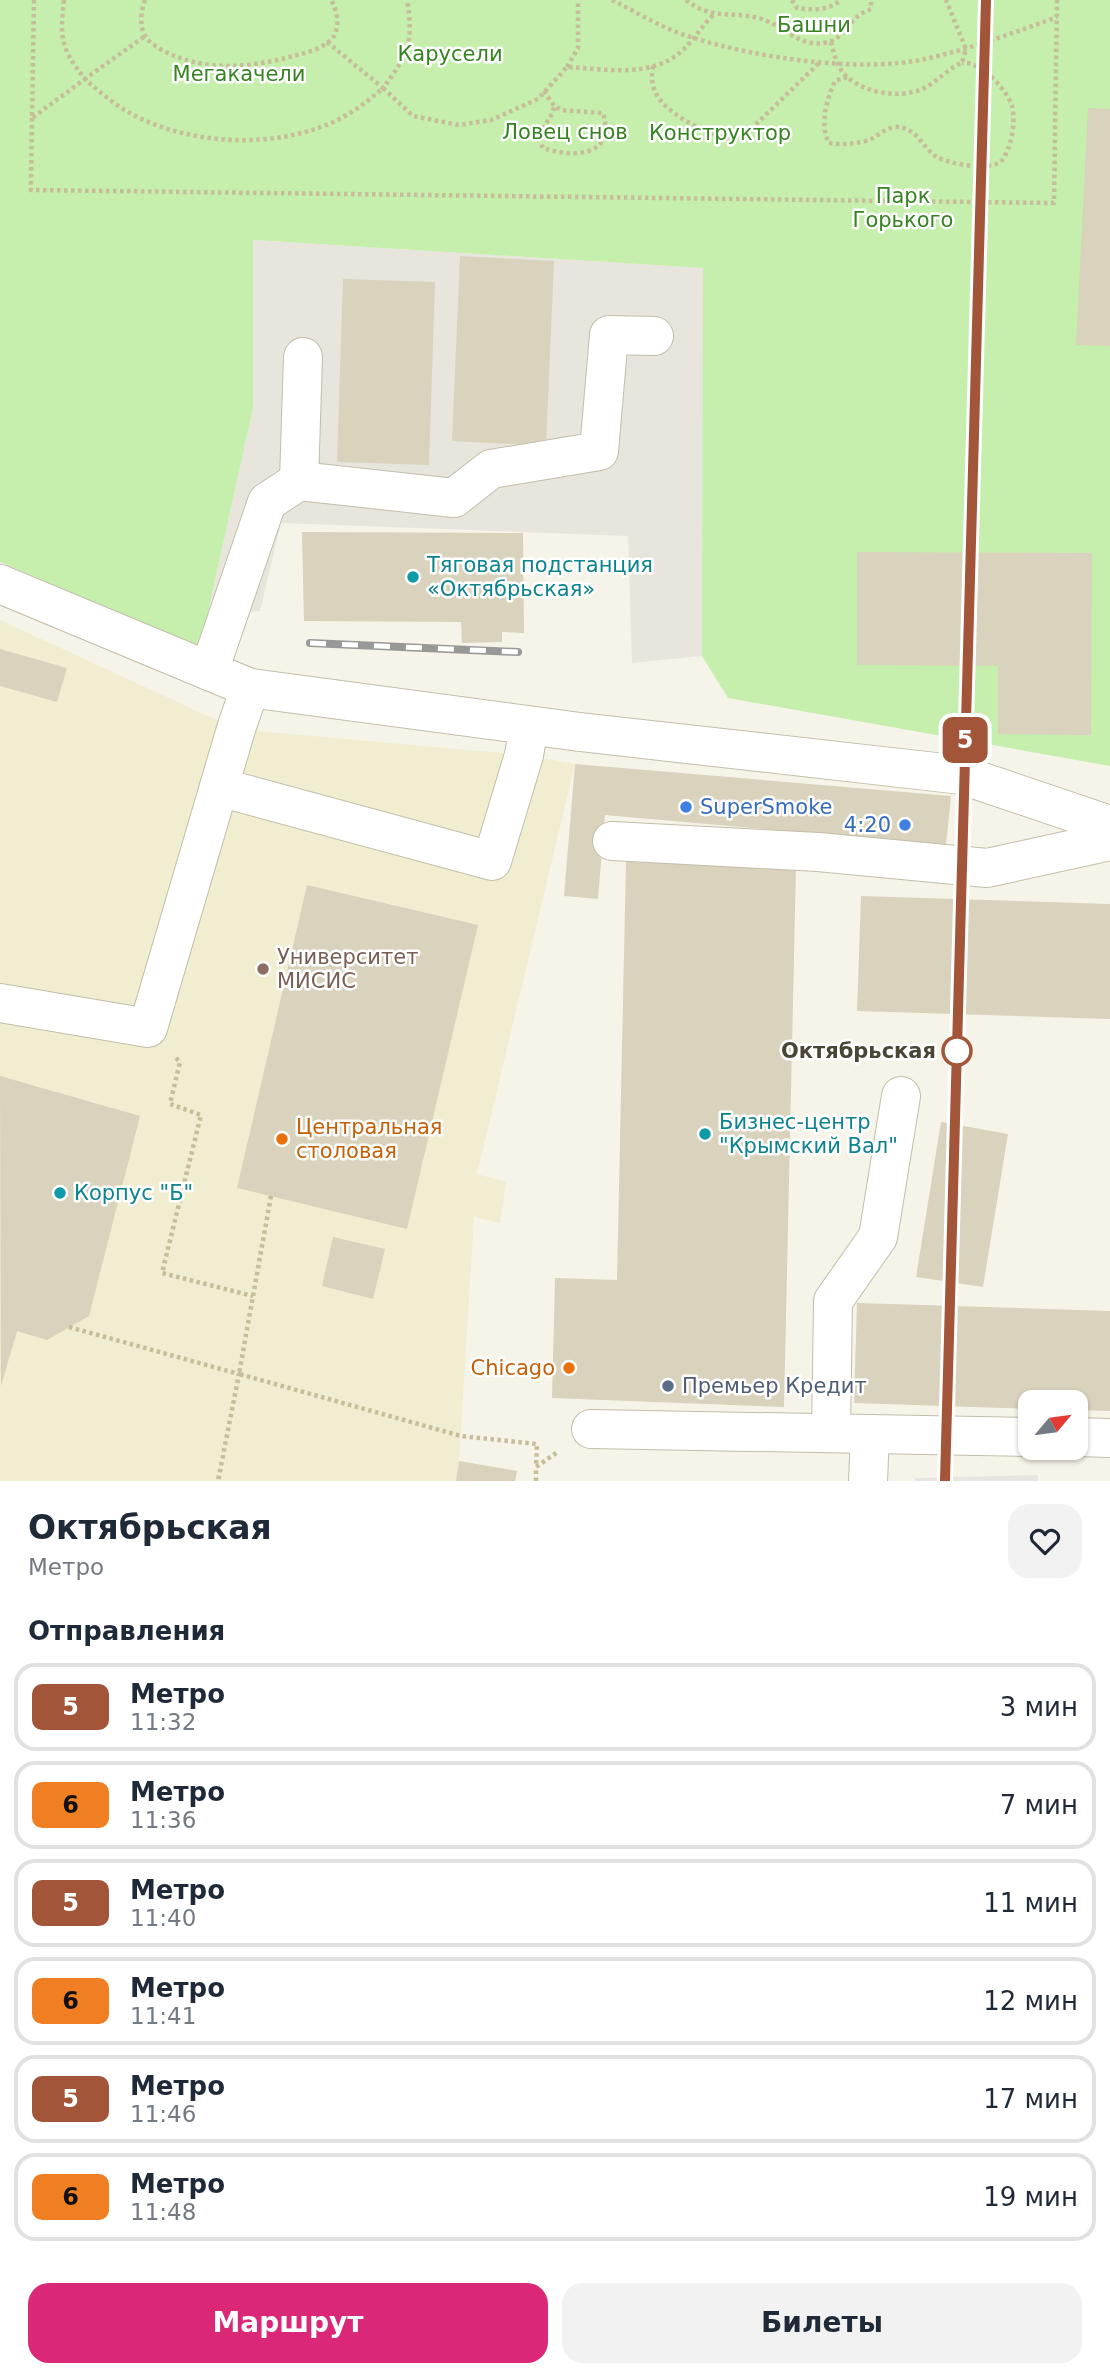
<!DOCTYPE html>
<html lang="ru">
<meta charset="utf-8">
<style>
:root{--surface:#fff;--page:#f2f2f3;--text:#1f2937;--muted:#747a83;--line:#e0e1e3;--accent:#db2777}
body{margin:0;font-family:"DejaVu Sans",sans-serif;background:var(--page);color:var(--text);height:100vh;display:flex;flex-direction:column;font-size:26px;white-space:nowrap}
*{box-sizing:border-box;margin:0}
p{font-size:23px;color:var(--muted)}
.icon{flex:none;width:38px;height:38px;fill:none;stroke:currentColor;stroke-width:2;stroke-linecap:round;stroke-linejoin:round}
.map{position:relative;height:1481px;overflow:hidden}
.drawer{display:flex;flex-direction:column;background:var(--surface);flex:1}
.drawer>*{flex:none}
.badge{padding:0 14px;border-radius:10px;font-size:24px;line-height:46px}
.needle{width:46px;rotate:61deg}
.controls{position:absolute;left:1018px;top:1390px;display:grid;gap:14px}
.controls a{display:grid;place-items:center;width:70px;height:70px;border-radius:14px;background:var(--surface);box-shadow:0 2px 5px #0004;font-size:35px}
.map>.badge{position:absolute;translate:-50% -50%;box-shadow:0 0 0 4px #fff}
h2{padding:0 28px;font-size:26px;line-height:63px}
.round{display:grid;place-items:center;flex:none;width:74px;height:74px;border-radius:21px;background:var(--page)}
.headline{display:flex;align-items:center;justify-content:space-between;height:119px;padding:0 28px}
h1{font-size:33px;font-weight:800;line-height:52px}
.primary-button{display:flex;gap:14px;margin-top:auto;padding:14px 28px}
.primary-button a{flex:1;height:80px;border-radius:21px;background:var(--accent);color:#fff;font-size:28px;font-weight:800;line-height:80px;text-align:center}
.primary-button a+a{background:var(--page);color:var(--text)}
ul{padding:0;list-style:none}
li{display:flex;align-items:center;gap:21px;height:88px;margin:0 14px 10px;padding:0 14px;border:4px solid var(--line);border-radius:21px}
li div{flex:1}
li b{display:block;font-size:26px}
li em{font-style:normal}
li .badge{min-width:77px;font-weight:700;text-align:center}
.map>svg:first-child{display:block}
.industrial{fill:#e8e5dd}
.education{fill:#f0edd1}
.green{fill:#c6eead}
.parking{fill:#e7e5e0}
.building{fill:#d9d2bc}
.lines{fill:none;stroke-linecap:round;stroke-linejoin:round}
.minor-casing{stroke:#c2beaa;stroke-width:40}
.path{stroke:#c6bd99;stroke-width:4.5;stroke-dasharray:3.5 3.5;stroke-linecap:butt}
.minor{stroke:#fff;stroke-width:38}
.rail-casing{stroke:#989898;stroke-width:8}
.rail{stroke:#fff;stroke-width:5;stroke-dasharray:16;stroke-linecap:butt}
.line-casing{stroke:#fff;stroke-width:16}
.line{stroke:#a35539;stroke-width:10}
.culture-dot{fill:#0f9aa8;stroke:#fff;stroke-width:2.5}
.shop-dot{fill:#3f7fe0;stroke:#fff;stroke-width:2.5}
.education-dot{fill:#8d6e63;stroke:#fff;stroke-width:2.5}
.stop-dot{fill:#fff;stroke:#a35539;stroke-width:3.5}
.food-dot{fill:#e8710a;stroke:#fff;stroke-width:2.5}
.service-dot{fill:#5c6f8a;stroke:#fff;stroke-width:2.5}
.labels{text-anchor:middle;stroke-width:5;stroke-linejoin:round;paint-order:stroke}
.park-label{font-size:21px;fill:#368322;stroke:#fff}
.culture-label{font-size:21px;fill:#0d838f;stroke:#fff;text-anchor:start}
.shop-label{font-size:21px;fill:#366cbe;stroke:#fff;text-anchor:start}
.education-label{font-size:21px;fill:#785e54;stroke:#fff;text-anchor:start}
.stop-label{font-size:21px;font-weight:bold;fill:#4a4636;stroke:#fff;text-anchor:end}
.food-label{font-size:21px;fill:#c56008;stroke:#fff;text-anchor:start}
.service-label{font-size:21px;fill:#4e5e75;stroke:#fff;text-anchor:start}
</style>
<div class="map">
<svg width="1110" height="1481" viewBox="0 0 1110 1481">
<rect width="100%" height="100%" fill="#f6f4e8"/>
<!-- industrial -->
<polygon class="industrial" points="253,240 704,268 702,656 632,663 628,536 281,523 260,611 249,612 204,630 253,408"/>
<!-- education -->
<polygon class="education" points="0,620 236,729 524,755 575,764 477,1174 506,1182 500,1223 474,1217 459,1461 517,1471 515,1481 0,1481"/>
<!-- green -->
<polygon class="green" points="0,0 1110,0 1110,766 728,698 702,656 703,268 253,240 253,408 204,630 198,646 0,562"/>
<!-- parking -->
<polygon class="parking" points="1038,1475 1038,1481 915,1481 915,1478"/>
<!-- building -->
<g class="building">
<polygon points="1088,108 1110,109 1110,346 1076,345"/>
<polygon points="460,256 554,261 546,446 452,441"/>
<polygon points="343,279 435,282 429,465 337,462"/>
<polygon points="302,532 523,533 524,633 502,632 502,642 462,643 461,622 304,621"/>
<polygon points="857,552 1092,553 1091,735 998,734 998,666 857,665"/>
<polygon points="0,649 67,668 57,702 0,686"/>
<polygon points="575,764 951,796 946,845 605,815 598,899 564,896"/>
<polygon points="626,862 796,866 784,1407 552,1398 555,1278 617,1280"/>
<polygon points="307,885 478,925 407,1229 237,1188"/>
<polygon points="861,896 1110,904 1110,1019 857,1011"/>
<polygon points="0,1076 140,1116 89,1316 47,1340 17,1331 1,1386"/>
<polygon points="941,1122 1008,1134 983,1287 916,1277"/>
<polygon points="333,1237 385,1249 373,1299 322,1286"/>
<polygon points="857,1303 1110,1311 1110,1411 1076,1410 1076,1402 1031,1402 1031,1409 854,1403"/>
<polygon points="459,1461 517,1471 515,1481 456,1481"/>
</g>
<g class="lines">
<!-- minor casing -->
<g class="minor-casing">
<g id="minor">
<polyline points="299,481 303,357"/>
<polyline points="0,584 250,688 580,732 962,775 1110,825"/>
<polyline points="209,671 267,502 299,481 454,498 491,469 599,451 609,335 654,336"/>
<polyline points="219,787 492,861 524,755 529,726"/>
<polyline points="612,841 818,852 987,868 1110,841"/>
<polyline points="0,1003 148,1028 236,729 250,688"/>
<polyline points="591,1429 1031,1437"/>
<polyline points="831,1433 833,1301 878,1237 901,1096"/>
<polyline points="1076,1437 1110,1438"/>
<polyline points="868,1481 870,1434"/>
</g>
</g>
<!-- path -->
<g class="path">
<path d="M34 0 32 118 85 79C97 90 109 100 123 109 177 142 255 149 315 129 341 121 363 106 383 88L413 116 459 125 491 120 538 99 567 67C607 69 653 79 684 49 694 39 703 25 713 15"/>
<path d="M64 0C60 39 60 47 85 79L145 36"/>
<path d="M145 0C141 11 139 26 145 36 149 43 160 49 166 52 208 73 254 67 297 55 309 52 327 47 334 36 340 25 337 10 331 0"/>
<path d="M612 0C638 13 665 30 694 38 757 58 860 73 925 59 970 49 1013 33 1057 17"/>
<path d="M686 0C711 20 730 11 758 18 784 24 799 50 828 42 841 39 847 25 857 17 860 14 866 11 871 9V0"/>
<path d="M792 0 797 8C812 10 828 11 841 0"/>
<path d="M327 42 383 88C408 55 414 41 407 0"/>
<path d="M831 42C834 54 837 68 847 77 865 93 898 98 920 90 937 83 949 67 962 63L966 49 946 0"/>
<path d="M653 66C652 74 651 81 654 89 662 113 705 132 727 139L749 131 820 62"/>
<polyline points="567,67 578,48 578,0"/>
<path d="M847 77 835 81C827 99 819 124 829 143 843 145 858 144 871 139 879 135 886 128 895 127 917 126 922 148 937 157 950 164 988 171 1000 162 1004 159 1006 153 1008 149 1013 137 1015 119 1012 106 1007 90 980 60 962 63"/>
<path d="M544 91 554 106 561 110 603 113C617 157 572 158 543 148L538 139C541 127 553 118 554 106"/>
<polyline points="32,118 31,190 1054,203 1057,0"/>
<polyline points="176,1058 180,1062 170,1104 201,1115 162,1273 253,1296"/>
<polyline points="271,1196 239,1374 461,1436 537,1444 536,1467 559,1451"/>
<polyline points="69,1327 239,1374 218,1481"/>
<polyline points="536,1481 536,1467"/>
</g>
<!-- minor -->
<use href="#minor" class="minor"/>
<!-- rail casing -->
<g class="rail-casing">
<polyline id="rail" points="310,643 518,652"/>
</g>
<!-- rail -->
<use href="#rail" class="rail"/>
</g>
<g class="lines">
<!-- line casing -->
<g class="line-casing">
<polyline id="line" points="945,1481 986,0"/>
</g>
<!-- line -->
<use href="#line" class="line"/>
</g>
<!-- markers -->
<g class="culture-dot">
<circle cx="413" cy="577" r="7"/>
<circle cx="705" cy="1134" r="7"/>
<circle cx="60" cy="1193" r="7"/>
</g>
<g class="shop-dot">
<circle cx="686" cy="807" r="7"/>
<circle cx="905" cy="825" r="7"/>
</g>
<circle class="education-dot" cx="263" cy="969" r="7"/>
<circle class="stop-dot" cx="957" cy="1051" r="14"/>
<g class="food-dot">
<circle cx="282" cy="1139" r="7"/>
<circle cx="569" cy="1368" r="7"/>
</g>
<circle class="service-dot" cx="668" cy="1386" r="7"/>
<g class="labels">
<!-- park labels -->
<g class="park-label">
<text x="814" y="32">Башни</text>
<text x="450" y="61">Карусели</text>
<text x="239" y="81">Мегакачели</text>
<text x="565" y="139">Ловец снов</text>
<text x="720" y="140">Конструктор</text>
<text x="903" y="203">Парк<tspan x="903" dy="24">Горького</tspan></text>
</g>
<!-- culture labels -->
<g class="culture-label">
<text x="427" y="572">Тяговая подстанция<tspan x="427" dy="24">«Октябрьская»</tspan></text>
<text x="719" y="1129">Бизнес-центр<tspan x="719" dy="24">"Крымский Вал"</tspan></text>
<text x="74" y="1200">Корпус "Б"</text>
</g>
<!-- shop labels -->
<g class="shop-label">
<text x="700" y="814">SuperSmoke</text>
<text x="891" y="832" text-anchor="end">4:20</text>
</g>
<!-- education labels -->
<g class="education-label">
<text x="277" y="964">Университет<tspan x="277" dy="24">МИСИС</tspan></text>
</g>
<!-- stop labels -->
<g class="stop-label">
<text x="936" y="1058">Октябрьская</text>
</g>
<!-- food labels -->
<g class="food-label">
<text x="296" y="1134">Центральная<tspan x="296" dy="24">столовая</tspan></text>
<text x="555" y="1375" text-anchor="end">Chicago</text>
</g>
<!-- service labels -->
<g class="service-label">
<text x="682" y="1393">Премьер Кредит</text>
</g>
</g>
</svg>
<div class="controls">
<a><svg class="needle" viewBox="-14 -14 28 28"><path d="M0-13l5 13h-10z" fill="#e53935"/><path d="M0 13l5-13h-10z" fill="#747a83"/></svg></a>
</div>
<b class="badge" style="left:965px;top:740px;background:#a35539;color:#fff">5</b>
</div>
<section class="drawer">
<div class="headline"><div><h1>Октябрьская</h1><p>Метро</p></div><a class="round"><svg class="icon" aria-label="heart" viewBox="0 0 24 24"><path d="M12 20l-8-8c-3-5 5-10 8-4 3-6 11-1 8 4z"/></svg></a></div>
<h2>Отправления</h2>
<ul>
<li><span class="badge" style="background:#a35539;color:#fff">5</span><div><b>Метро</b><p>11:32</p></div><em>3 мин</em></li>
<li><span class="badge" style="background:#f07e23;color:#111">6</span><div><b>Метро</b><p>11:36</p></div><em>7 мин</em></li>
<li><span class="badge" style="background:#a35539;color:#fff">5</span><div><b>Метро</b><p>11:40</p></div><em>11 мин</em></li>
<li><span class="badge" style="background:#f07e23;color:#111">6</span><div><b>Метро</b><p>11:41</p></div><em>12 мин</em></li>
<li><span class="badge" style="background:#a35539;color:#fff">5</span><div><b>Метро</b><p>11:46</p></div><em>17 мин</em></li>
<li><span class="badge" style="background:#f07e23;color:#111">6</span><div><b>Метро</b><p>11:48</p></div><em>19 мин</em></li>
</ul>
<div class="primary-button"><a>Маршрут</a><a>Билеты</a></div>
</section>
